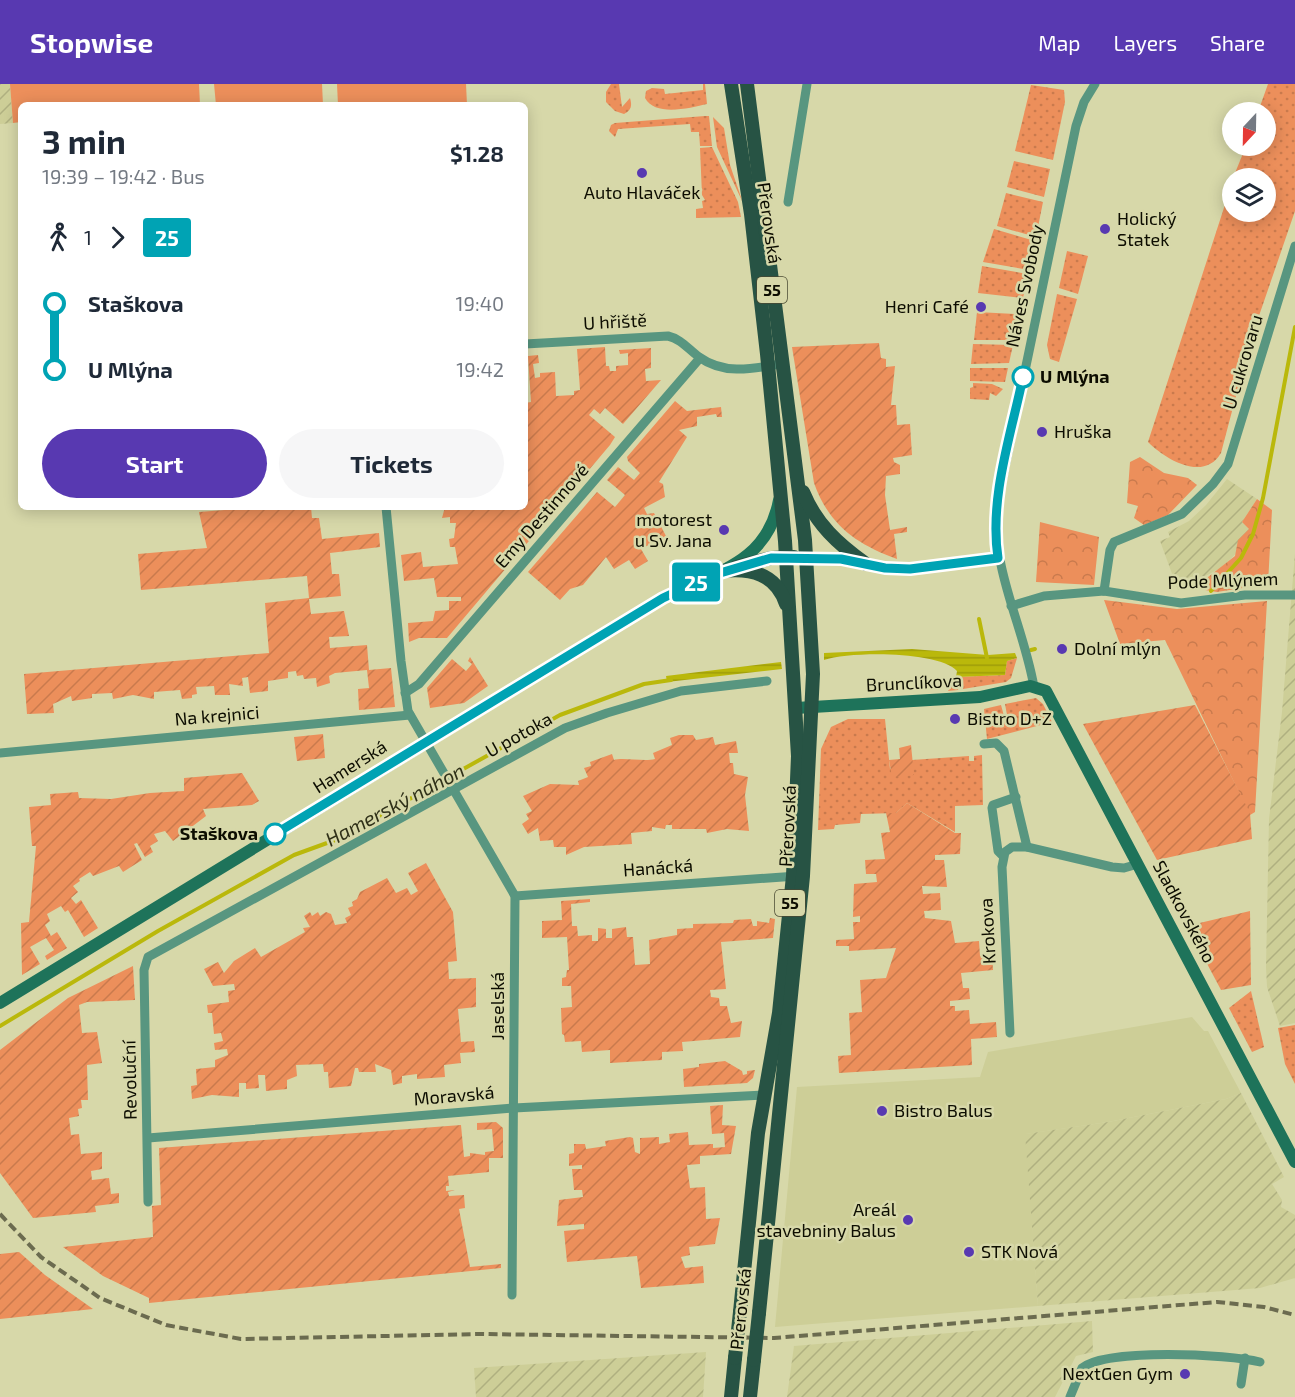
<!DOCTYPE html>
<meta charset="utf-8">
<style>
:root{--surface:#fff;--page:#f6f6f7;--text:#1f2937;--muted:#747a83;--accent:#5839b1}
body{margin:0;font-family:"Exo 2",sans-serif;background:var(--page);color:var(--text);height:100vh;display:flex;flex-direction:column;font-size:22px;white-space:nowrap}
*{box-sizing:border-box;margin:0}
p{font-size:20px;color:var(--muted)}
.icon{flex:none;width:33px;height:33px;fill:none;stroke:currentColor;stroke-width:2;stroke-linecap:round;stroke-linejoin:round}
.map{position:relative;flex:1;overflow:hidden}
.sheet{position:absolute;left:18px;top:18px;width:510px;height:408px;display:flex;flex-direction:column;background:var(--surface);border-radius:9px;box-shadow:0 3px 15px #0003}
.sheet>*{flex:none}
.badge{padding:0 12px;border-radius:4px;font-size:21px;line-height:39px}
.needle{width:39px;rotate:202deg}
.buttons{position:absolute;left:1222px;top:18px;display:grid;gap:12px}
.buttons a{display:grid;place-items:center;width:54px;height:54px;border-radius:50%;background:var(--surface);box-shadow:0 3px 15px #0003;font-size:30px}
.map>.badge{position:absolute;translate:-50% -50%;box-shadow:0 0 0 3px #fff}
.legs{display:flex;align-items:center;gap:9px;height:66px;padding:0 24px;font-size:20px}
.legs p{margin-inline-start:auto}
.overview{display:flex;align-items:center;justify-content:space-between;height:102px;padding:0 24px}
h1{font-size:33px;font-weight:700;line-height:45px}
.button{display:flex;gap:12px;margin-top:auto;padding:12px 24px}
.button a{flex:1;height:69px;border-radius:36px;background:var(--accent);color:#fff;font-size:24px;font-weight:700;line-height:69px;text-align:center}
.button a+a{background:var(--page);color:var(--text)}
ul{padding:0 24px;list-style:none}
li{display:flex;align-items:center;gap:21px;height:66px;font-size:22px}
li i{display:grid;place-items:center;width:9px;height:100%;margin:0 8px;background:currentColor}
li i::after{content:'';width:15px;height:15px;margin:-8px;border:4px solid;border-radius:50%;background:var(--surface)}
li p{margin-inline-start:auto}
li:first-child i{background:linear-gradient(#0000 50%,currentColor 0)}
li:last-child i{background:linear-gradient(currentColor 50%,#0000 0)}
header{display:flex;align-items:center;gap:36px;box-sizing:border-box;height:84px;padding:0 30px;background:var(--accent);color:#fff}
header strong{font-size:28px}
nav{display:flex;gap:33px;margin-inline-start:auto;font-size:21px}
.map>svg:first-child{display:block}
.built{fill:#cdce97}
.industrial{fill:url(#industrial-furrows)}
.grass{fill:url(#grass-dots)}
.forest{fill:url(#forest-crowns)}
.garden{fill:url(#garden-furrows)}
.pitch{fill:#ec8f5b}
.water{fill:url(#water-rules)}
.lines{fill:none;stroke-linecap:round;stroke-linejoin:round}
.stream{stroke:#bab80b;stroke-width:4}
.street{stroke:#589680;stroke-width:9}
.secondary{stroke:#1e735a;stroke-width:12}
.primary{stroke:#275344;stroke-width:14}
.rail{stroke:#6b6b4f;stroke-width:4;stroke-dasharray:9 4.5;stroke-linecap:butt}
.primary-bridge{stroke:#275344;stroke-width:14}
.line-1-casing{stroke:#fff;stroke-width:14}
.line-1{stroke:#00a3b4;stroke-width:9}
.poi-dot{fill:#5839b1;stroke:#d7d8a9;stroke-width:2}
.stop-1-dot{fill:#fff;stroke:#00a3b4;stroke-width:3}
.labels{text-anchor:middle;stroke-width:5;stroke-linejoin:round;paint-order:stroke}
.shield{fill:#d7d8a9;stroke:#4a4a33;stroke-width:1.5}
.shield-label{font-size:16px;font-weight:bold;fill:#0d0d01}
.poi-label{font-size:18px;fill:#0d0d01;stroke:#d7d8a9;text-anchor:start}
.street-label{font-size:18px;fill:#0d0d01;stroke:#d7d8a9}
.stop-label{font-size:18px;font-weight:bold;fill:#0d0d01;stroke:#d7d8a9;text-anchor:start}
.water-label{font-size:20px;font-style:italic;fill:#303119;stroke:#d7d8a9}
</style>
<header>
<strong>Stopwise</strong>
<nav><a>Map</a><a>Layers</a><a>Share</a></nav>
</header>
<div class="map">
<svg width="1295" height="1313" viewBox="0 0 1295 1313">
<defs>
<pattern id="industrial-furrows" width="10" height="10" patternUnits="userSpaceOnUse" patternTransform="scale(1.5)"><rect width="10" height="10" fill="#cdce97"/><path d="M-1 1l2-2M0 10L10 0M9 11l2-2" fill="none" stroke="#afb080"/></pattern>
<pattern id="grass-dots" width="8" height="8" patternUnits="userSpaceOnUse" patternTransform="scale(1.5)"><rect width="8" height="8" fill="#ec8f5b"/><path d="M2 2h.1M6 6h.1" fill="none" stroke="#c97a4d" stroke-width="1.8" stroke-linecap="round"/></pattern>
<pattern id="forest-crowns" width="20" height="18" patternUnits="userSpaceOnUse" patternTransform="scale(1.5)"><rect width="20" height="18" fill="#ec8f5b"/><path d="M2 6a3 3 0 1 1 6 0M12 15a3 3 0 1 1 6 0" fill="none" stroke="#c97a4d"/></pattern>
<pattern id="garden-furrows" width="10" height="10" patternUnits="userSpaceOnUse" patternTransform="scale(1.5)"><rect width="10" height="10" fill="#ec8f5b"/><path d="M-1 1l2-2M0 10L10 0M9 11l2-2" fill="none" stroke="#c97a4d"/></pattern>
<pattern id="water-rules" width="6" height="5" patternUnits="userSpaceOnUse" patternTransform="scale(1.5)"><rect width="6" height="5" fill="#bab80b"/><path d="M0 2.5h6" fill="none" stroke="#9f9d09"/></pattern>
</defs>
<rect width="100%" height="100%" fill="#d7d8a9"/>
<!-- built -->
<polygon class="built" points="1192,933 1204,947 1208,947 1241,1009 1226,1015 1108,1038 1026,1050 1038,1222 775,1243 797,1003 980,993 988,968"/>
<!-- industrial -->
<g class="industrial">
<polygon points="0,0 10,0 13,39 0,40"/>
<polygon points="1227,395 1257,415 1242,438 1249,445 1244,462 1221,484 1178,506 1160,457 1170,453 1168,448 1189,437 1206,421"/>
<polygon points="1295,469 1295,939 1280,942 1267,903 1266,883 1269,735 1282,628"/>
<polygon points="1241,1009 1284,1093 1272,1100 1282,1116 1281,1123 1295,1131 1295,1194 1260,1204 1038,1222 1025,1050 1108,1038 1226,1015"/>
<polygon points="1092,1237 1093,1268 1076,1272 1055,1313 787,1313 794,1262"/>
<polygon points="706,1268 703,1313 476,1313 474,1284"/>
</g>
<!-- grass -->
<g class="grass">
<path d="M611 0H619L622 23 630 14C632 21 632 26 624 30L615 27 606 18V8Z"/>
<path d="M703 0H705L707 20C690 24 655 33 645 14L646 7 652 4 664 5 665 10 703 6Z"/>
<path d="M1268 0H1295V127L1251 255 1221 369C1204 398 1166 376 1148 358L1233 96V128H1266V94H1233L1246 62H1266V28H1258Z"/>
<polygon points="1031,1 1064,6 1065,18 1053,76 1015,67"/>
<polygon points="705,32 709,32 712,62 700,62 699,48 691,48 690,40 618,45 615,53 609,47 611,41 615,39"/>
<polygon points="713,33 724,44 730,81 743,119 717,63"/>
<polygon points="712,63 738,118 741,133 696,134 696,125 703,124 702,117 705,116 702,111 700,64"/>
<polygon points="1014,77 1050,85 1044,113 1007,103"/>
<polygon points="1006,109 1043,118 1036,153 997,142"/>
<polygon points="994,145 1035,157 1029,186 983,178"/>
<polygon points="1067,167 1088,172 1078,210 1059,204"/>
<polygon points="982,182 1028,190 1023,214 978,209"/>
<polygon points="1057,210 1077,215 1059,278 1050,275 1047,261"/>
<polygon points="1017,224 1021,225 1014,256 974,256 977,228 1015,230"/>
<polygon points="973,260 1013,261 1009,279 971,280"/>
<polygon points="970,284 1008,284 1005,298 970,297"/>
<polygon points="973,299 992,300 1003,305 996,312 990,309 989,316 970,315 970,304 973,303"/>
<polygon points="1017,574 1011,594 1006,598 963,605 963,598 960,598 958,606 948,607 956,593 1005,591 1007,577"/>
<polygon points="1036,614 1043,620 1052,638 987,655 984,625 1001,621 1004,632 1007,631 1005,620"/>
<polygon points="848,635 885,635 890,685 912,676 969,672 969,677 974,677 974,672 982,671 983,721 955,722 955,748 907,719 896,729 861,730 860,739 835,741 834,745 818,746 821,665 831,643"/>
<polygon points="1251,907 1264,963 1252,968 1229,924"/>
<polygon points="1295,941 1295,1000 1285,980 1278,944"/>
</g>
<!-- forest -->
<g class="forest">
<polygon points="1140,373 1164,389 1188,394 1197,401 1168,431 1144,441 1134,434 1138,422 1127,419 1130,378"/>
<polygon points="1257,415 1272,426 1268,500 1217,508 1205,506 1203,497 1235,472 1238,456 1249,445 1242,438"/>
<polygon points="1040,438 1099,453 1094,501 1036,498"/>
<polygon points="1104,516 1177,525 1267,517 1255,728 1250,731 1165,556 1120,560"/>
</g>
<!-- garden -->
<g class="garden">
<path d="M879 259 881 274 886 275V283L895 282 891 321H896L897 341 910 340 912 371 893 374 894 378 900 381V390L886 392 885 411 890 446 907 443V448L894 450 897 475C856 460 829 441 814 399L792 263Z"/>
<polygon points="605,263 606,282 609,282 610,287 616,287 616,282 628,281 628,269 620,270 619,266 651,264 651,284 645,285 646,297 661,296 623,340 605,324 600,330 594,325 589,331 615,353 610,361 447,554 419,554 409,558 408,539 433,537 435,527 449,526 449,517 461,517 461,513 437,513 434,494 404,497 401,471 421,468 423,483 458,480 455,463 450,463 449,455 454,454 456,439 450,439 450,433 442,434 445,423 525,423 525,319 531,318 528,272 538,271 539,279 533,280 535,294 540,293 540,289 555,288 556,312 574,311 574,307 580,306 577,265"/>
<polygon points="675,317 687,327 721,323 722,333 717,333 716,330 697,333 697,342 679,346 687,353 659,398 663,400 665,413 644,424 647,430 654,429 666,452 641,465 648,477 635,485 629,476 614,485 606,473 583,501 570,505 560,516 528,488 597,408 615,423 625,411 607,396 618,383 634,396 640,389 628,377 627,373"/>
<polygon points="263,423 311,423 312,434 319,434 322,455 379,449 380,463 330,469 332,490 339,490 341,512 309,515 311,530 344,527 349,552 329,553 330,564 367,561 369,586 391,584 395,623 359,626 358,605 369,604 367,586 335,589 329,592 330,599 317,603 316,594 304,595 303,591 297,592 296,587 288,588 288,594 268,597 268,607 250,609 248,593 242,594 243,602 229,600 230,611 215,611 214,602 196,603 197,610 192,611 192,614 182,615 180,606 154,608 154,615 133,611 113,615 112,609 92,610 92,614 72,617 71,612 53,620 54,629 27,630 24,590 269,569 265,519 309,514 307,492 141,506 138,470 207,464 199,428"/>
<polygon points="470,573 488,602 464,619 430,624 427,604 452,575 466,587 472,580 468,577"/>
<polygon points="1195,621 1250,729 1252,755 1157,776 1083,640"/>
<polygon points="323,650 325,674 297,677 294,653"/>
<path d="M679 651H693L696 656 713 653 715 661 736 657 738 669H729L730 679H733L734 690 748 693 745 711 749 747 727 745 707 749 706 745H672V741H666L665 745 652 743V747L631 749 632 760 584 763 566 771V763H554L553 756 540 757 538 744 528 750 522 740 529 735 526 730 532 727 523 712 550 700 579 701 578 697 588 693 584 684 591 682 590 678 612 670 614 676C623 673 644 678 655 675L653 669 672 661 670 654Z"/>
<polygon points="911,661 914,691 892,693 889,676 900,675 899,664"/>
<polygon points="242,689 259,717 252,721 203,725 206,732 173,757 165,747 154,750 158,757 150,762 153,768 145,773 137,759 134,760 142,776 123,788 119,782 93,792 90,788 79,795 80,797 73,802 78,808 71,814 76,820 81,816 98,844 84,853 68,826 65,828 61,822 47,830 50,837 45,841 51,852 57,848 67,864 47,876 45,872 54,866 46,854 30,863 40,880 22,891 21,839 29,838 36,762 32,762 29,723 51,721 50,710 78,708 79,714 111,715 150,709 184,707 184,694"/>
<polygon points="907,719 955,749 961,749 960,770 935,771 935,776 944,776 947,803 922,802 923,810 940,809 941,826 924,827 925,834 951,837 955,859 979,857 980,872 992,871 993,886 961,889 963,904 969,904 970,915 950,917 950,922 955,922 955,927 969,926 970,940 996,938 997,953 971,955 972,981 839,989 838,972 851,971 849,929 862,928 860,896 886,894 896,864 849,867 849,862 836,862 836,856 854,855 853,838 860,838 860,832 853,833 854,800 877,798 876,790 866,790 865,776 885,775 881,749 890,748 886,729 896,729"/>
<polygon points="426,779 453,828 457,877 448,878 449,895 476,894 476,923 458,925 461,958 474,957 475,968 460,969 461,979 444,981 445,993 417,995 417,990 402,992 402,999 393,1001 391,986 375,980 376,988 359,988 358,984 355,984 351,1002 329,1004 328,988 324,988 323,980 296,981 297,992 287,996 287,1005 266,1007 265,991 258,991 259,1004 246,1005 246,999 239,999 239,1013 212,1011 192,1015 191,1002 197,1001 196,985 215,983 215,976 228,971 227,965 215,966 214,959 223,957 221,949 214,950 212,929 208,929 207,921 229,918 228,907 235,906 234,900 213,902 204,885 218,878 224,889 234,877 255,864 261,873 305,848 303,844 310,843 304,832 310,828 312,832 318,828 320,832 326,828 331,830 335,841 347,839 345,834 351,831 348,824 353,822 352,818 357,815 360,808 387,794 396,809 407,804 411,811 418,807 408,789"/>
<polygon points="590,815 590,818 571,820 572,842 577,842 578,852 592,851 592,857 598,857 598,844 606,845 606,854 612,854 612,845 626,843 627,853 633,853 635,881 650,880 649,856 677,851 677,845 693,844 693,840 733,839 734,836 751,835 753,842 757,842 757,837 769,839 770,834 775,835 773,854 721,858 726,905 710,906 711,913 719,914 720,922 727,922 731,939 742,937 740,953 682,958 683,967 662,968 662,976 610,979 610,966 582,968 581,957 565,958 564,951 562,950 561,924 572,923 571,902 562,902 562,894 566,893 567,886 569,886 567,853 542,854 542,837 562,836 561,817"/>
<polygon points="1250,827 1251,901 1221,906 1187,842"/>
<polygon points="133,882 135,916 87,918 79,921 82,949 97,948 102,979 87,981 88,1016 81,1016 82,1024 78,1025 79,1032 69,1034 71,1051 79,1050 81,1070 102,1068 102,1085 91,1087 92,1096 109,1094 111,1110 119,1109 119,1119 95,1122 96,1128 33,1134 0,1089 0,966 68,914"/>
<polygon points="725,977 742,987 743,991 747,990 747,987 755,986 753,994 747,999 684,1003 683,985 699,983 699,980"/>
<polygon points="723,1021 722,1041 736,1042 731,1070 700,1072 700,1080 687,1081 690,1104 705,1103 706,1135 720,1134 715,1160 689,1163 690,1171 681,1173 685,1184 703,1182 704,1199 641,1204 637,1172 567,1178 564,1147 584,1145 584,1140 557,1142 559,1116 583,1113 582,1106 574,1106 572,1085 582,1085 582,1081 569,1082 569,1070 574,1069 574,1060 585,1060 586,1065 606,1062 605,1057 630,1053 633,1054 635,1068 640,1070 640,1054 659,1053 659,1060 670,1058 669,1050 688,1048 689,1061 713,1060 713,1064 725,1063 724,1049 712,1050 710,1022"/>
<polygon points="496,1038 503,1044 503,1074 489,1074 489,1088 448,1092 449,1102 446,1102 446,1107 455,1106 448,1108 449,1112 464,1111 465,1124 459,1125 470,1183 501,1180 501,1184 149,1219 149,1214 103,1192 63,1163 153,1153 152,1122 161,1121 159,1064 461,1041 464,1073 470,1072 470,1069 485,1071 485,1068 494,1067 492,1045 477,1046 477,1039"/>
<polygon points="19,1168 45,1191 93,1225 0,1235 0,1170"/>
</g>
<!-- pitch -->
<g class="pitch">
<polygon points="10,0 199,0 200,21 21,21 21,38 13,39"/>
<polygon points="214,0 322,0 323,21 216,21"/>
<polygon points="337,0 466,0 467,21 338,21"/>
</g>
<!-- water -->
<g class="water">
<path d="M912 565 988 571 1015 569 1017 574 1007 577 1005 591 956 593 957 587C939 567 851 567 824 576V569Z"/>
<polygon points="781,578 782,585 667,598 666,592"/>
</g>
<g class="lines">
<!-- stream -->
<g class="stream">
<polyline points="1211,507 1241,474 1253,450 1263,414 1295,243"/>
<polyline points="979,535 987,574"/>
<polyline points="1031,566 1035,565"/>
<polyline points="0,942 158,847 294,771 338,755 560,631 644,600 671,596"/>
</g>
<!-- street -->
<g class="street">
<polyline points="788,118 807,0"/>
<path d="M525 260 668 252C681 255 688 265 699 273 724 291 752 285 780 280"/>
<polyline points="386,423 401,577 408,627 515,812 512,1211"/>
<polyline points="805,473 848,475 898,485 943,482 998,474"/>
<polyline points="1104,507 1110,466 1114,458 1182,430 1213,400 1228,380 1295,162"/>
<polyline points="1011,522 1044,512 1104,507 1181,519 1245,511 1295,511"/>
<path d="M1034 603C1023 540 991 486 997 421L1076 42 1084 18 1095 0"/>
<polyline points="405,609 419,600 700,274"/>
<polyline points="984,660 996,659 1004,667 1027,763"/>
<polyline points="0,669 410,631"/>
<polyline points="1003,772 998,767 992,724 993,721 1016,713"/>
<polyline points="515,812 797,792"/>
<polyline points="1010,949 1002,783 1005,768 1012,763 1027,763 1112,783 1124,784 1138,780"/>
<polyline points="148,1054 514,1024 764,1011"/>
<polyline points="148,1118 144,886 148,873 565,644 607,629 681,607 767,597"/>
<polyline points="1241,1300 1245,1274"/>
<path d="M1070 1313 1082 1284C1106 1264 1228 1270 1260 1278"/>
</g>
<!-- secondary -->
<g class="secondary">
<polyline points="796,624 980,613 1030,602 1046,607 1295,1078"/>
<path d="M0 919 663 514C713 488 767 481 779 416"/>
</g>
<!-- primary -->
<g class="primary">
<polyline points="731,0 751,130 767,270 785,457 798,672 793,792 779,929 758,1049 740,1228"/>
<polyline points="747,0 805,456 813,590 803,792 759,1229"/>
<path d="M803 408C816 440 838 460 866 480"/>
<polyline points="736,483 771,474 794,473"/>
<path d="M723 487C751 484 776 490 786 520"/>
<polyline points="731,1313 735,1274"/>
<polyline points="750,1313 754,1276"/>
</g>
<!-- rail -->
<polyline class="rail" points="0,1130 41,1173 100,1214 166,1241 241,1255 480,1250 774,1254 1217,1218 1264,1223 1295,1231"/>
<!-- primary-bridge -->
<g class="primary-bridge">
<polyline points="735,1274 740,1228"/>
<polyline points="754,1276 759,1229"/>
</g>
</g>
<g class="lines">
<!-- line-1 casing -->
<g class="line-1-casing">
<path id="line-1" d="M275 750 663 514 710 492 771 474 841 475 885 484 910 485 998 474C989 414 1011 351 1023 293"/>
</g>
<!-- line-1 -->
<use href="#line-1" class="line-1"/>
</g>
<!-- markers -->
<g class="poi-dot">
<circle cx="642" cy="89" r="6"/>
<circle cx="1105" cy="145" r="6"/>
<circle cx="981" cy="223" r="6"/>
<circle cx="1042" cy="348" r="6"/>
<circle cx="724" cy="446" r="6"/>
<circle cx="1062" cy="565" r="6"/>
<circle cx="955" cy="635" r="6"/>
<circle cx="882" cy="1027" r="6"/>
<circle cx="908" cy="1136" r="6"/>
<circle cx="969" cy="1168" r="6"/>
<circle cx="1185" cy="1290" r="6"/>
</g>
<g class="stop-1-dot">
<circle cx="1023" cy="293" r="10"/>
<circle cx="275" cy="750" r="10"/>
</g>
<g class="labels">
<!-- shield labels -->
<g class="shield">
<rect x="757" y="193" width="30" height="26" rx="4.5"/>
<rect x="775" y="806" width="30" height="26" rx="4.5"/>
</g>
<g class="shield-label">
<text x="772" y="212">55</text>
<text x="790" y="825">55</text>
</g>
<!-- poi labels -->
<g class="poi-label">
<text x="642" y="115" text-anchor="middle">Auto Hlaváček</text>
<text x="1117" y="141">Holický<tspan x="1117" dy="21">Statek</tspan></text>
<text x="969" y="229" text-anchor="end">Henri Café</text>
<text x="1054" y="354">Hruška</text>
<text x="712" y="442" text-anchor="end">motorest<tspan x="712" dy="21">u Sv. Jana</tspan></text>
<text x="1074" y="571">Dolní mlýn</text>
<text x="967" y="641">Bistro D+Z</text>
<text x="894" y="1033">Bistro Balus</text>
<text x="896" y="1132" text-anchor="end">Areál<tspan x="896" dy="21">stavebniny Balus</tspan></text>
<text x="981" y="1174">STK Nová</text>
<text x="1173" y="1296" text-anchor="end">NextGen Gym</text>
</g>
<!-- street labels -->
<g class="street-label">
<text transform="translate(769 139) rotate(82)" y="6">Přerovská</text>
<text transform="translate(1025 202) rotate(-78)" y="6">Náves Svobody</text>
<text transform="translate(615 238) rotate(-3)" y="6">U hřiště</text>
<text transform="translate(1243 278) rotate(-73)" y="6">U cukrovaru</text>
<text transform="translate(542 432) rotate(-49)" y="6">Emy Destinnové</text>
<text transform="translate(1223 497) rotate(-2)" y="6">Pode Mlýnem</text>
<text transform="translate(914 599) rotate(-3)" y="6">Brunclíkova</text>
<text transform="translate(217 632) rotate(-5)" y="6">Na krejnici</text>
<text transform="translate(519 651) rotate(-29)" y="6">U potoka</text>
<text transform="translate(350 683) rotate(-32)" y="6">Hamerská</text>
<text transform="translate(788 742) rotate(-87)" y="6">Přerovská</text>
<text transform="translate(658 784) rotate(-4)" y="6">Hanácká</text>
<text transform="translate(1184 828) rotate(62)" y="6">Sladkovského</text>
<text transform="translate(988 847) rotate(-93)" y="6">Krokova</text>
<text transform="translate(498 922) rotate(-90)" y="6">Jaselská</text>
<text transform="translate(130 996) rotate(-91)" y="6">Revoluční</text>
<text transform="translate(454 1012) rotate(-5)" y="6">Moravská</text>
<text transform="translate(741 1225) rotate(-84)" y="6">Přerovská</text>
</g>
<!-- stop labels -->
<g class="stop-label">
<text x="1040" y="299">U Mlýna</text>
<text x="258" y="756" text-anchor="end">Staškova</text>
</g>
<!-- water labels -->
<g class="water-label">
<text transform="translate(395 721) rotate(-28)" y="7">Hamerský náhon</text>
</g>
</g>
</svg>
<div class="buttons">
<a><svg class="needle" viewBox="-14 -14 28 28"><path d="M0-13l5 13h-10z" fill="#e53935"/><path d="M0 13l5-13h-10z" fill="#747a83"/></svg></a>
<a><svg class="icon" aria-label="layers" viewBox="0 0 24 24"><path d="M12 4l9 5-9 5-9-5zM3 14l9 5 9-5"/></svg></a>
</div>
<b class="badge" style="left:696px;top:498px;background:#00a3b4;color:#fff">25</b>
<section class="sheet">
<div class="overview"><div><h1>3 min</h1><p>19:39 – 19:42 · Bus</p></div><b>$1.28</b></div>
<div class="legs"><svg class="icon" aria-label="walk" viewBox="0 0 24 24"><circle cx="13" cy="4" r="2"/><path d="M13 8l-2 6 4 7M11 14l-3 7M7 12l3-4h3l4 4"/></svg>1<svg class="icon" aria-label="forward" viewBox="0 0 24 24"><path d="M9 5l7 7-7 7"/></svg><b class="badge" style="background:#00a3b4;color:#fff">25</b></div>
<ul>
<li><i style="color:#00a3b4"></i><b>Staškova</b><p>19:40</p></li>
<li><i style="color:#00a3b4"></i><b>U Mlýna</b><p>19:42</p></li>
</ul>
<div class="button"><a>Start</a><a>Tickets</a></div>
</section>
</div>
